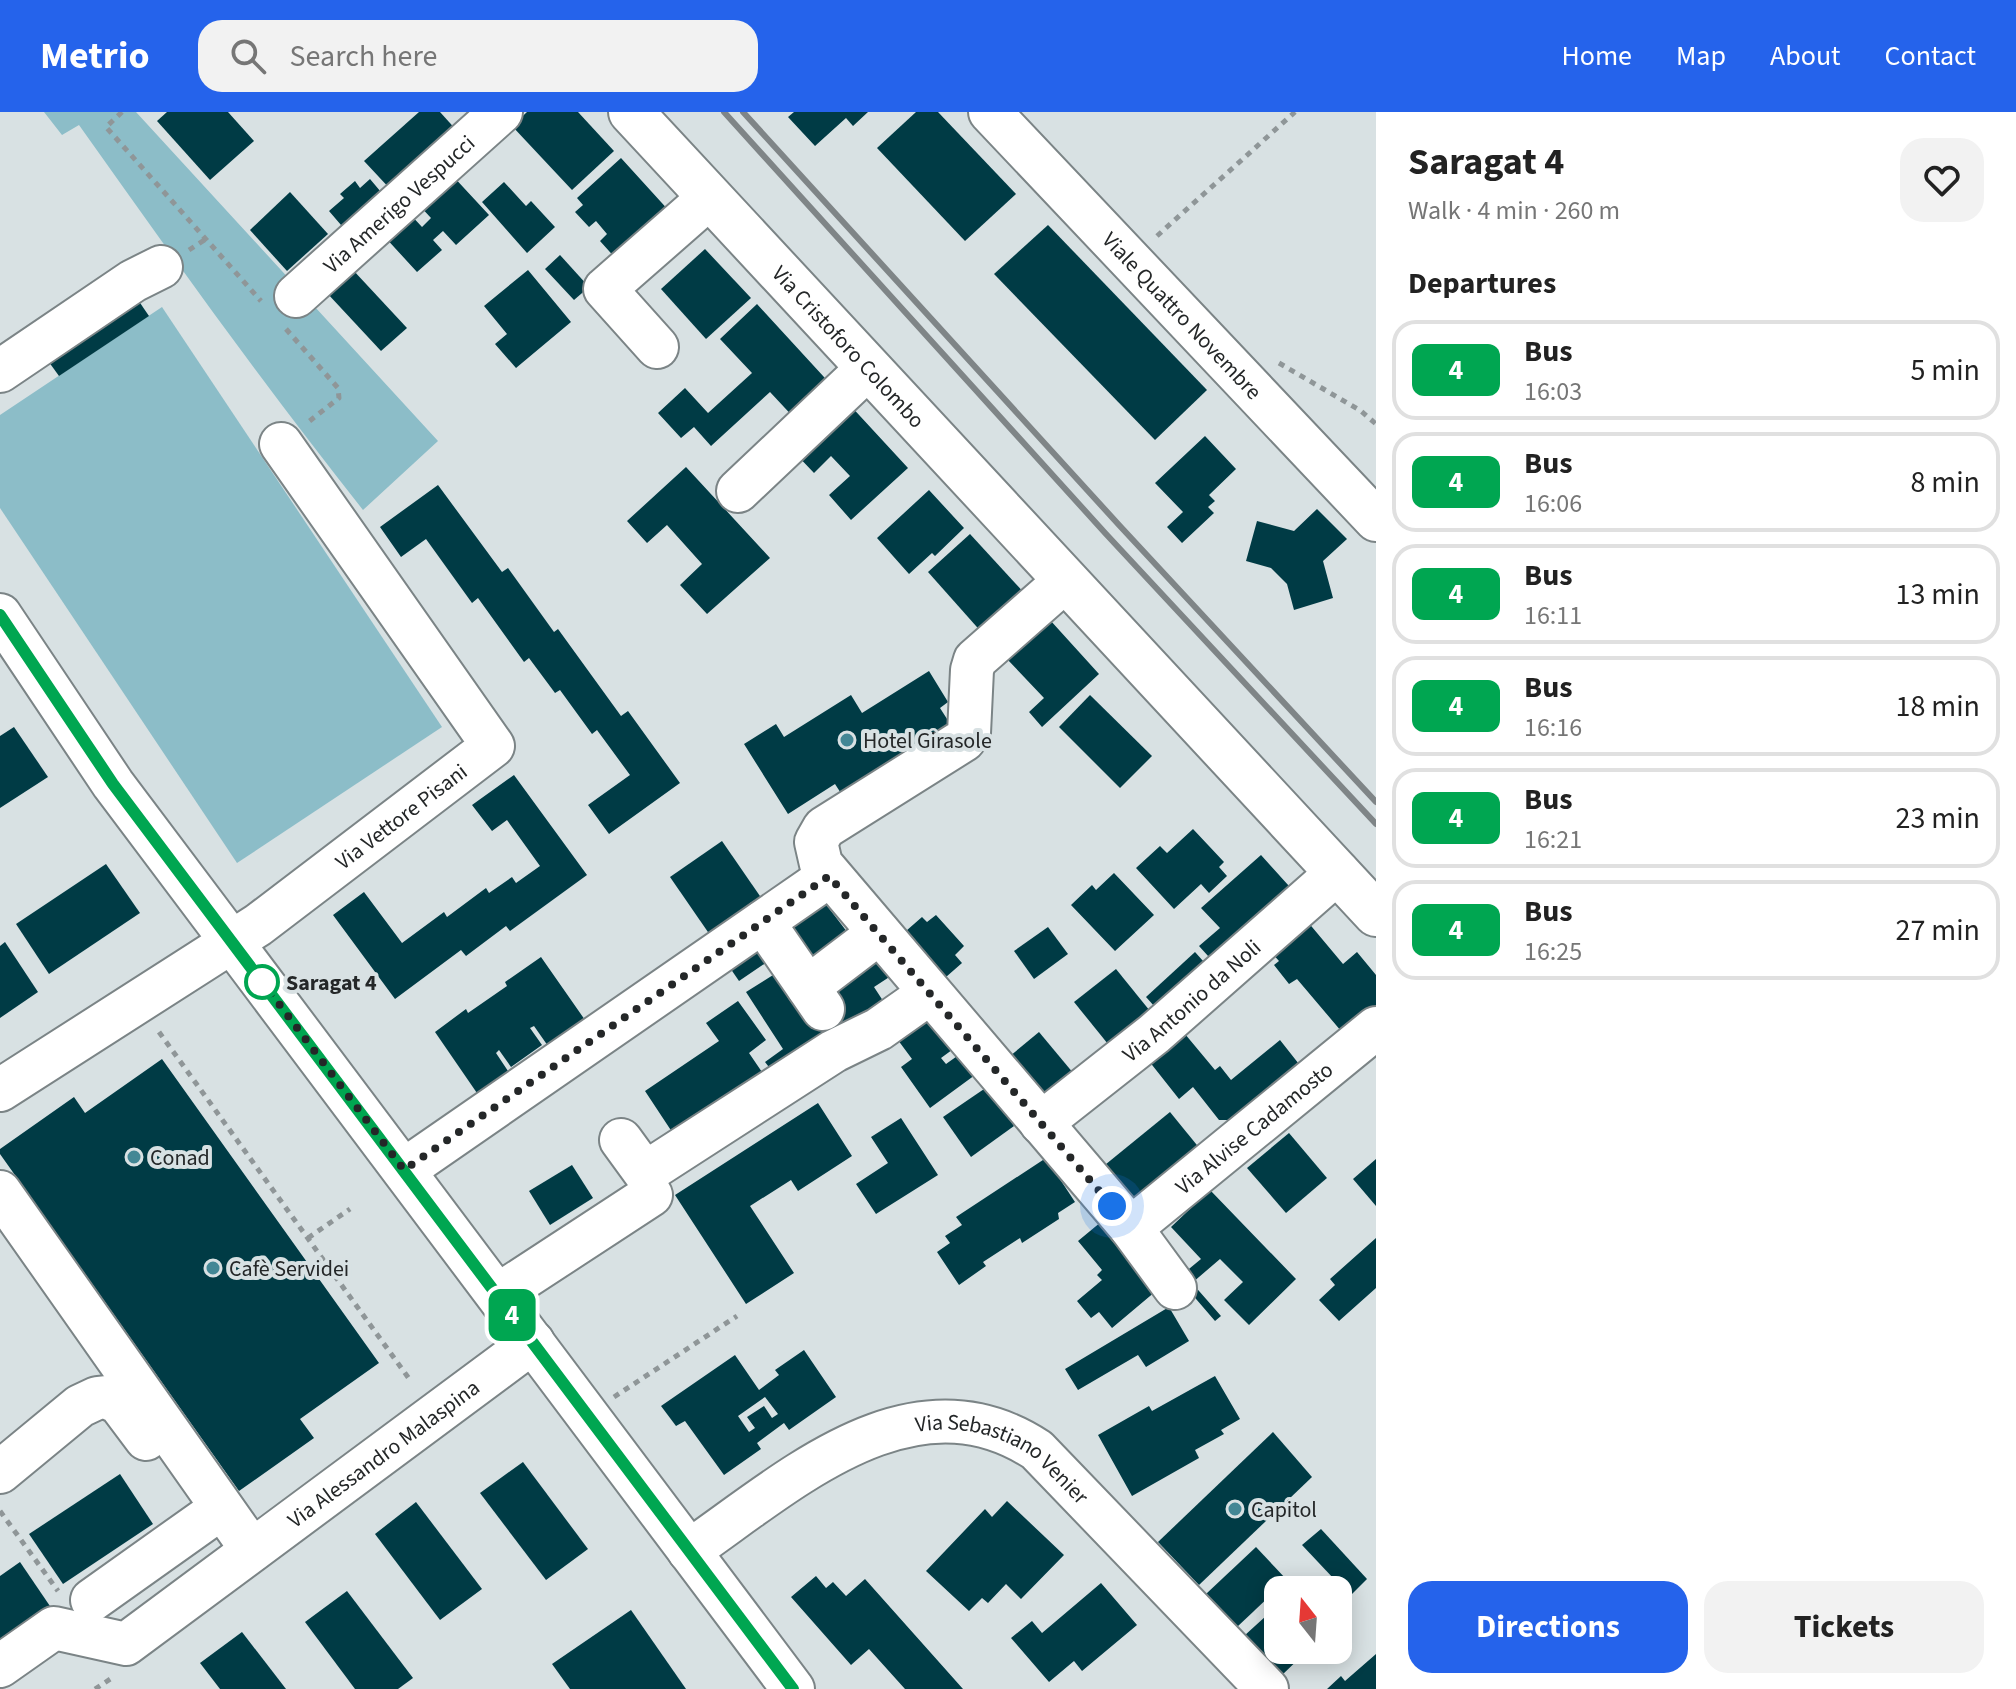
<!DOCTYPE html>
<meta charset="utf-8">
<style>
:root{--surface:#fff;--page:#f2f2f2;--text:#222;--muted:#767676;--line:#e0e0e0;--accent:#2563eb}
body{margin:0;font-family:"Source Sans 3",sans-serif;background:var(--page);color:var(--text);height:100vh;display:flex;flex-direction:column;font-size:30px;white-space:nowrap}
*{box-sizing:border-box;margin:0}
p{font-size:26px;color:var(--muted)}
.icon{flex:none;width:44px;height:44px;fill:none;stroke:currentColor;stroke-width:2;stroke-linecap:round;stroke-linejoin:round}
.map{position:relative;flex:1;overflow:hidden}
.sheet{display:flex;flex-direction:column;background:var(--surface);width:640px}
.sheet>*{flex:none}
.badge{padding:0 16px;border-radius:12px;font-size:28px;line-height:52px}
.needle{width:52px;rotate:343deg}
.controls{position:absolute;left:1264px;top:1464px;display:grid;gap:16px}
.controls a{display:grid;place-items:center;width:88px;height:88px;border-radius:16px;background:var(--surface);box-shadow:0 4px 20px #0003;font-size:40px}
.you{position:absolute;width:40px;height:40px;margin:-20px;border:6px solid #fff;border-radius:50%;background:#1a73e8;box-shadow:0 0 0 12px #1a73e833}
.map>.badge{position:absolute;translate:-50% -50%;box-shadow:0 0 0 4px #fff}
h2{padding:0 32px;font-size:30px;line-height:72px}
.round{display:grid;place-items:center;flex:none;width:84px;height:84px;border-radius:24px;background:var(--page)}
.headline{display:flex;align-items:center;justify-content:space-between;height:136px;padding:0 32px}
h1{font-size:38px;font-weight:700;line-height:60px}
.cta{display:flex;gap:16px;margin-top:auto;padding:16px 32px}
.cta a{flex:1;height:92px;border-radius:24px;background:var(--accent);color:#fff;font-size:32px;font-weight:700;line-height:92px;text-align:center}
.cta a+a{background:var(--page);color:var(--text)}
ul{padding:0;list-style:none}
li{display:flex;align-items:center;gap:24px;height:100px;margin:0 16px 12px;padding:0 16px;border:4px solid var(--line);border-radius:24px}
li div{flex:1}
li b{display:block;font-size:30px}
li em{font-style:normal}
li .badge{min-width:88px;font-weight:700;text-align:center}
header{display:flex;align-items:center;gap:48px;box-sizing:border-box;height:112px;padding:0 40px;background:var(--accent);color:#fff}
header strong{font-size:38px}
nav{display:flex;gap:44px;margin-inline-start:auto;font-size:28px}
.search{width:560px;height:72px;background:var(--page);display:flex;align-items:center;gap:20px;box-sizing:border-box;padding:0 28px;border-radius:24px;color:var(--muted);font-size:30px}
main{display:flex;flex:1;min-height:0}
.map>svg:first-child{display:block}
.green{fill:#8cbdc8}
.building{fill:#003b45;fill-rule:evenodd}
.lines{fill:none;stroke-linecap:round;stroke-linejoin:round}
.minor-casing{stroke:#7b8486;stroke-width:46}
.major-casing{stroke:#7b8486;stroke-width:48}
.path{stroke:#8f9698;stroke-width:5;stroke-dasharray:6 6;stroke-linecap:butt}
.minor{stroke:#fff;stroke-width:42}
.major{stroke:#fff;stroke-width:44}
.rail{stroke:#7f8587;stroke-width:6}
.line-casing{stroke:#fff;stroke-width:18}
.line{stroke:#00a651;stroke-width:12}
.walk{stroke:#242728;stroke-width:8;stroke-dasharray:0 14.4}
.poi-dot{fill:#438795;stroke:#d8e1e3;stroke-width:3}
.stop-dot{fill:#fff;stroke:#00a651;stroke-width:4}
.labels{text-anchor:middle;stroke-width:8;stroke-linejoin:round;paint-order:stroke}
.street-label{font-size:22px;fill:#242728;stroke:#d8e1e3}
.poi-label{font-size:22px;fill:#242728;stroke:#d8e1e3;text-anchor:start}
.stop-label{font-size:22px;font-weight:bold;fill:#242728;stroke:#d8e1e3;text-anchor:start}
</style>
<header>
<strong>Metrio</strong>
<div class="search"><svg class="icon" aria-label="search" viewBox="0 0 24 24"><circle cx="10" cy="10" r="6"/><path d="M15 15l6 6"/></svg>Search here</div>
<nav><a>Home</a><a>Map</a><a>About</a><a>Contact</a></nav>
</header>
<main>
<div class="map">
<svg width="1376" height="1577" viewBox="0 0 1376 1577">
<rect width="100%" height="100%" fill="#d8e1e3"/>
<!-- green -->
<g class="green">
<path d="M44 0H136L438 329 363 398C263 272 171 143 79 13L62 23Z"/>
<polygon points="162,195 442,615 237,751 0,396 0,303"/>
</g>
<!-- building -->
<g class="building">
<polygon points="167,0 228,0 254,29 210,68 157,9"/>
<polygon points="419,0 440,0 459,21 393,80 364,49"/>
<polygon points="527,0 578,0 614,39 572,78 512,14"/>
<polygon points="794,0 868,0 853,14 846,6 815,34 788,5"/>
<polygon points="916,0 938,0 1016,82 965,129 877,36"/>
<polygon points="621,46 671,101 618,149 600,129 607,122 596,109 589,115 575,100 583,93 577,86"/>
<polygon points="451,62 489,103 456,133 443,119 433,128 442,138 417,160 383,123 409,101 422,115 431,106 418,92"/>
<polygon points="370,67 386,86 347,120 329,99 344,86 340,82 355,69 360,76"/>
<polygon points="504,70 526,94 531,89 555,115 527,141 482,90"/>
<polygon points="290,80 328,122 287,159 250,118"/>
<polygon points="1048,113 1207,278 1155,328 994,162"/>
<polygon points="705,137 751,186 706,227 661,177"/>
<polygon points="560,143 589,175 574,188 545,157"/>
<polygon points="353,158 407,216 381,239 327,181"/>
<polygon points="528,158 571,210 516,256 495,232 507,222 484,194"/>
<polygon points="136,185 149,204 59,264 46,246"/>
<polygon points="757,192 835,277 798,310 770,280 711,334 694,315 681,326 658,301 685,276 708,301 752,261 720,227"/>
<polygon points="848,291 908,356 851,408 829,383 850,364 831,344 814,361 794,340"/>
<polygon points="1205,324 1236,357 1209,383 1215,389 1208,395 1214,401 1182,431 1167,415 1183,400 1155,371"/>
<polygon points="686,355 770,446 707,502 680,473 702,452 667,413 647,431 627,409"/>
<polygon points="438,373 502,460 508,456 554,520 558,517 621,604 628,599 680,671 609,722 588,693 630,663 597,618 592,622 560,578 555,581 529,546 524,550 478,486 472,491 426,427 401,445 380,415"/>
<polygon points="929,378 964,416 935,444 932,441 909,462 877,426"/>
<polygon points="1317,397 1347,427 1323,449 1333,486 1294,498 1287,472 1271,456 1246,449 1257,409 1294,419"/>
<polygon points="970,422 1027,484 984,523 928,460"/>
<polygon points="1050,508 1099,562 1042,615 1029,600 1044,586 1007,547"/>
<polygon points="929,559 948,590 940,596 956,621 846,689 835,672 788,702 744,632 776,612 784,625 851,583 862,601"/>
<polygon points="1090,583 1152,644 1120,676 1059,615"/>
<polygon points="14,615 48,665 0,696 0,624"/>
<polygon points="514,663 587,763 510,819 506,814 466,844 461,838 395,887 333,803 364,780 402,831 444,800 447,805 486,776 489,781 512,765 516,771 540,754 507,708 492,719 472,693"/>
<polygon points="1193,717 1224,750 1219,755 1227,764 1209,781 1201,772 1174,797 1136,756 1160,734 1167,741"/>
<polygon points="722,729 762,787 710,823 670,765"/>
<polygon points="1261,743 1298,784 1218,855 1199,834 1220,816 1201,796"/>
<polygon points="106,752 140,801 49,862 16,812"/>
<polygon points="1114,761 1154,803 1115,839 1071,793 1092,773 1096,778"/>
<polygon points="825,791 854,829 812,861 783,823"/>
<polygon points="936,803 964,834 955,843 962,851 938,872 898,826 922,805 927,810"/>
<polygon points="1307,809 1343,852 1357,840 1376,863 1376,902 1347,926 1297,867 1289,872 1274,853 1279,849 1270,839"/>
<polygon points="1048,815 1068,842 1034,867 1014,839"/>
<polygon points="760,827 773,846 739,869 726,850"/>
<polygon points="5,830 38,880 0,906 0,834"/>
<polygon points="877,834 897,860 874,875 889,898 779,968 765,950 783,937 746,880 781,858 821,875"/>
<polygon points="1195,840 1212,859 1163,904 1146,885"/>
<polygon points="541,845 585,908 548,934 534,914 530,916 542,933 511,955 499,938 496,941 510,962 479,984 435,920 466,897 468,901 507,874 505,870"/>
<polygon points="1116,857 1154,904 1112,937 1074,890"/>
<polygon points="738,889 766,928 749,941 764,963 678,1029 645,979 719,929 706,911"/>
<polygon points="926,895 956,935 941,946 946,952 960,942 975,963 930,996 901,955 912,947 892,920"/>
<polygon points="1180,916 1215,958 1220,954 1231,968 1280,928 1306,961 1248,1008 1219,1008 1193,975 1179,987 1145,944"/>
<polygon points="1039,920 1074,962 1039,991 1004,949"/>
<polygon points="162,947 379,1251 300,1307 314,1326 239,1379 0,1042 0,1037 74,985 85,1001"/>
<polygon points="987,975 1014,1014 971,1045 943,1005"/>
<polygon points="818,991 852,1044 798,1079 791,1068 750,1094 794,1161 746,1192 675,1083"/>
<polygon points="1170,1000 1205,1043 1135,1100 1100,1057"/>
<polygon points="901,1006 938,1063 876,1102 856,1072 888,1051 871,1025"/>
<polygon points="1289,1021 1327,1066 1286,1101 1247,1056"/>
<polygon points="1046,1046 1075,1090 1058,1101 1059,1107 1022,1131 1020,1126 983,1150 986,1154 959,1173 937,1140 950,1131 945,1124 962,1113 956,1105"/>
<polygon points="1376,1047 1376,1094 1353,1067"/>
<polygon points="572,1053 593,1086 550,1113 529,1079"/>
<polygon points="1210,1078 1296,1167 1249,1213 1224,1188 1243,1170 1220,1147 1192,1171 1221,1204 1215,1209 1178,1166 1201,1147 1171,1115"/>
<polygon points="1107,1105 1156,1179 1112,1216 1099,1200 1091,1206 1077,1189 1102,1168 1097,1163 1102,1158 1078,1129"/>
<polygon points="1376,1126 1376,1176 1339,1209 1319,1188 1335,1173 1330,1167"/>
<polygon points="1169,1195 1189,1229 1146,1255 1138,1243 1078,1278 1065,1257"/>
<path d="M804 1238 836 1285 789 1318 784 1311 757 1331 761 1337 724 1363 685 1309 676 1314 661 1294 735 1243 759 1278 779 1263 775 1258ZM765 1285 778 1302 772 1306 764 1294 747 1305 755 1316 749 1320 738 1304Z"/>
<polygon points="1215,1264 1240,1307 1221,1318 1224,1322 1195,1338 1199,1346 1132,1384 1098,1323 1149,1294 1152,1299"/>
<polygon points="1273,1320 1312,1365 1199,1473 1158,1430"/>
<polygon points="523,1350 588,1437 546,1468 480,1381"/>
<polygon points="120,1362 153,1412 63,1472 29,1422"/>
<polygon points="1007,1389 1064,1443 1021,1487 1006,1472 988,1491 982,1486 969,1499 926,1459 985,1397 992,1405"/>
<polygon points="416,1390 482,1477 440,1508 375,1422"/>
<polygon points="1321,1417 1367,1467 1350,1484 1302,1433"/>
<polygon points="1256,1435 1287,1468 1237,1515 1206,1482"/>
<polygon points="20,1450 54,1500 0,1536 0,1464"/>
<polygon points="816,1464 826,1476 833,1470 846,1484 865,1467 963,1577 905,1577 869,1537 851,1553 791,1485"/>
<polygon points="1101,1471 1137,1513 1082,1559 1074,1549 1049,1570 1011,1526 1032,1509 1042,1521"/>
<polygon points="347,1479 413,1566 398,1577 355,1577 305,1510"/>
<polygon points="1278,1493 1278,1538 1308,1538 1281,1564 1244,1524"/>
<polygon points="631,1498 686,1577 570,1577 552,1552"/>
<polygon points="242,1520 286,1577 220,1577 200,1551"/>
<polygon points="1376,1542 1376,1577 1327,1577 1341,1564 1345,1569"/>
</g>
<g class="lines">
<!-- minor casing -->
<g class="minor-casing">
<g id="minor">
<path id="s1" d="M990 0 1376 408"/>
<path id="s2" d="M296 184 501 0"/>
<polyline points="657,235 605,177 710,85"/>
<polyline points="0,259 133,169 161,155"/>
<polyline points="738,379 868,256"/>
<path id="s3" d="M1066 468 975 548 972 558 969 621 964 628 824 716 816 730 821 752 1131 1116 1376 916"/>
<polyline points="0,503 113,672 793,1577"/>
<polyline points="763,810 823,897"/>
<polyline points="808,875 879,821"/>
<path id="s4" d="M0 978 258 813 493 634 281 332"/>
<path id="s5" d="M1041 1011 1154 922 1338 760"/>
<polyline points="621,1028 645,1061 834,939 879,917 930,881"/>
<polyline points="404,1058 829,764"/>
<polyline points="0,1080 252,1438"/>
<polyline points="1131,1116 1175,1176"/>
<polyline points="498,1183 651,1083"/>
<polyline points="0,1360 80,1294 97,1286 106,1285 119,1291 146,1327"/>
<path id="s6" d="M689 1439C789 1370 912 1256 1037 1338L1267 1577"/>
<polyline points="92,1488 206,1407"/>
<path id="s7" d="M0 1554 54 1516 126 1532 533 1230"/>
</g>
</g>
<!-- major casing -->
<g class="major-casing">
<g id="major">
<path id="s8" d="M631 0 1376 802"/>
</g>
</g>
<!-- path -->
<g class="path">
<polyline points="122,0 106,15 261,189"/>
<polyline points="1157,124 1295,0"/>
<polyline points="189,138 206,127"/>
<polyline points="286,217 338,276 339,286 307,311"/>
<polyline points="1279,251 1361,299 1376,312"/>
<polyline points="159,920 410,1268"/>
<polyline points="308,1126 350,1097"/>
<polyline points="614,1285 737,1204"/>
<polyline points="0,1399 58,1479"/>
<polyline points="95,1577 112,1566"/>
</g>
<!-- minor -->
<use href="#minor" class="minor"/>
<!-- major -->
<use href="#major" class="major"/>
<!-- rail -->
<g class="rail">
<polyline points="724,0 1106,422 1376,712"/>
<polyline points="743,0 1119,413 1376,690"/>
</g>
</g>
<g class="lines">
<!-- line casing -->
<g class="line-casing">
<polyline id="line" points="0,503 113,672 793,1577"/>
</g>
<!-- line -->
<use href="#line" class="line"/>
<!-- walk -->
<polyline class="walk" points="262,870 258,864 404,1058 829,764 1112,1094"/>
</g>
<!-- markers -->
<g class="poi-dot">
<circle cx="847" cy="628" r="8"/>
<circle cx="134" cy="1045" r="8"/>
<circle cx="213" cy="1156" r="8"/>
<circle cx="1235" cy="1397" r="8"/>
</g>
<circle class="stop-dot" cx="262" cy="870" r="16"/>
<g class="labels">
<!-- street labels -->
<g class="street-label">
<text dy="8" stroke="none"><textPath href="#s2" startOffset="138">Via Amerigo Vespucci</textPath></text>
<text dy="8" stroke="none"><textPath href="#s1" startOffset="280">Viale Quattro Novembre</textPath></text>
<text dy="8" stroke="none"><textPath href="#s8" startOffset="320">Via Cristoforo Colombo</textPath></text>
<text dy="8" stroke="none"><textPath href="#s4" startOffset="486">Via Vettore Pisani</textPath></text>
<text dy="8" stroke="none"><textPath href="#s5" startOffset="194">Via Antonio da Noli</textPath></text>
<text dy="8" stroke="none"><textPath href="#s3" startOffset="1044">Via Alvise Cadamosto</textPath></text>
<text dy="8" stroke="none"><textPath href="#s7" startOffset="460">Via Alessandro Malaspina</textPath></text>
<text dy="8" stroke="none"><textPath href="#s6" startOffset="360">Via Sebastiano Venier</textPath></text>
</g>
<!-- poi labels -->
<g class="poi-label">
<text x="863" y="636">Hotel Girasole</text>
<text x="150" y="1053">Conad</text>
<text x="229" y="1164">Cafè Servidei</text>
<text x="1251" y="1405">Capitol</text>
</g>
<!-- stop labels -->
<g class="stop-label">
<text x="286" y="878">Saragat 4</text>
</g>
</g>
</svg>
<div class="controls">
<a><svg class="needle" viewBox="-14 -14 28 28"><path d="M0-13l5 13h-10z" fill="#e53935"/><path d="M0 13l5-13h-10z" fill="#767676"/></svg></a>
</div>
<div class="you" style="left:1112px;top:1094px"></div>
<b class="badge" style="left:512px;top:1203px;background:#00a651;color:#fff">4</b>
</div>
<section class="sheet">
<div class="headline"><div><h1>Saragat 4</h1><p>Walk · 4 min · 260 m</p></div><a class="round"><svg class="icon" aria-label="heart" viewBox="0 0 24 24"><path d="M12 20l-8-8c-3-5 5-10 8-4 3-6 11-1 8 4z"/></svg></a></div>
<h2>Departures</h2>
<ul>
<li><span class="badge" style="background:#00a651;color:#fff">4</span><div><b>Bus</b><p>16:03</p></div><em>5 min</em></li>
<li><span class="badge" style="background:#00a651;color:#fff">4</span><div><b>Bus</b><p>16:06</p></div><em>8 min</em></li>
<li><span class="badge" style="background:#00a651;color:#fff">4</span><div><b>Bus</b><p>16:11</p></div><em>13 min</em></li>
<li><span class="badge" style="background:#00a651;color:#fff">4</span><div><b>Bus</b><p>16:16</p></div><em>18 min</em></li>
<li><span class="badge" style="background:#00a651;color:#fff">4</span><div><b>Bus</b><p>16:21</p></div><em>23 min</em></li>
<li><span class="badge" style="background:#00a651;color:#fff">4</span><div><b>Bus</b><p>16:25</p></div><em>27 min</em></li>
</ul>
<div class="cta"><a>Directions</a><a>Tickets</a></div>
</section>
</main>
